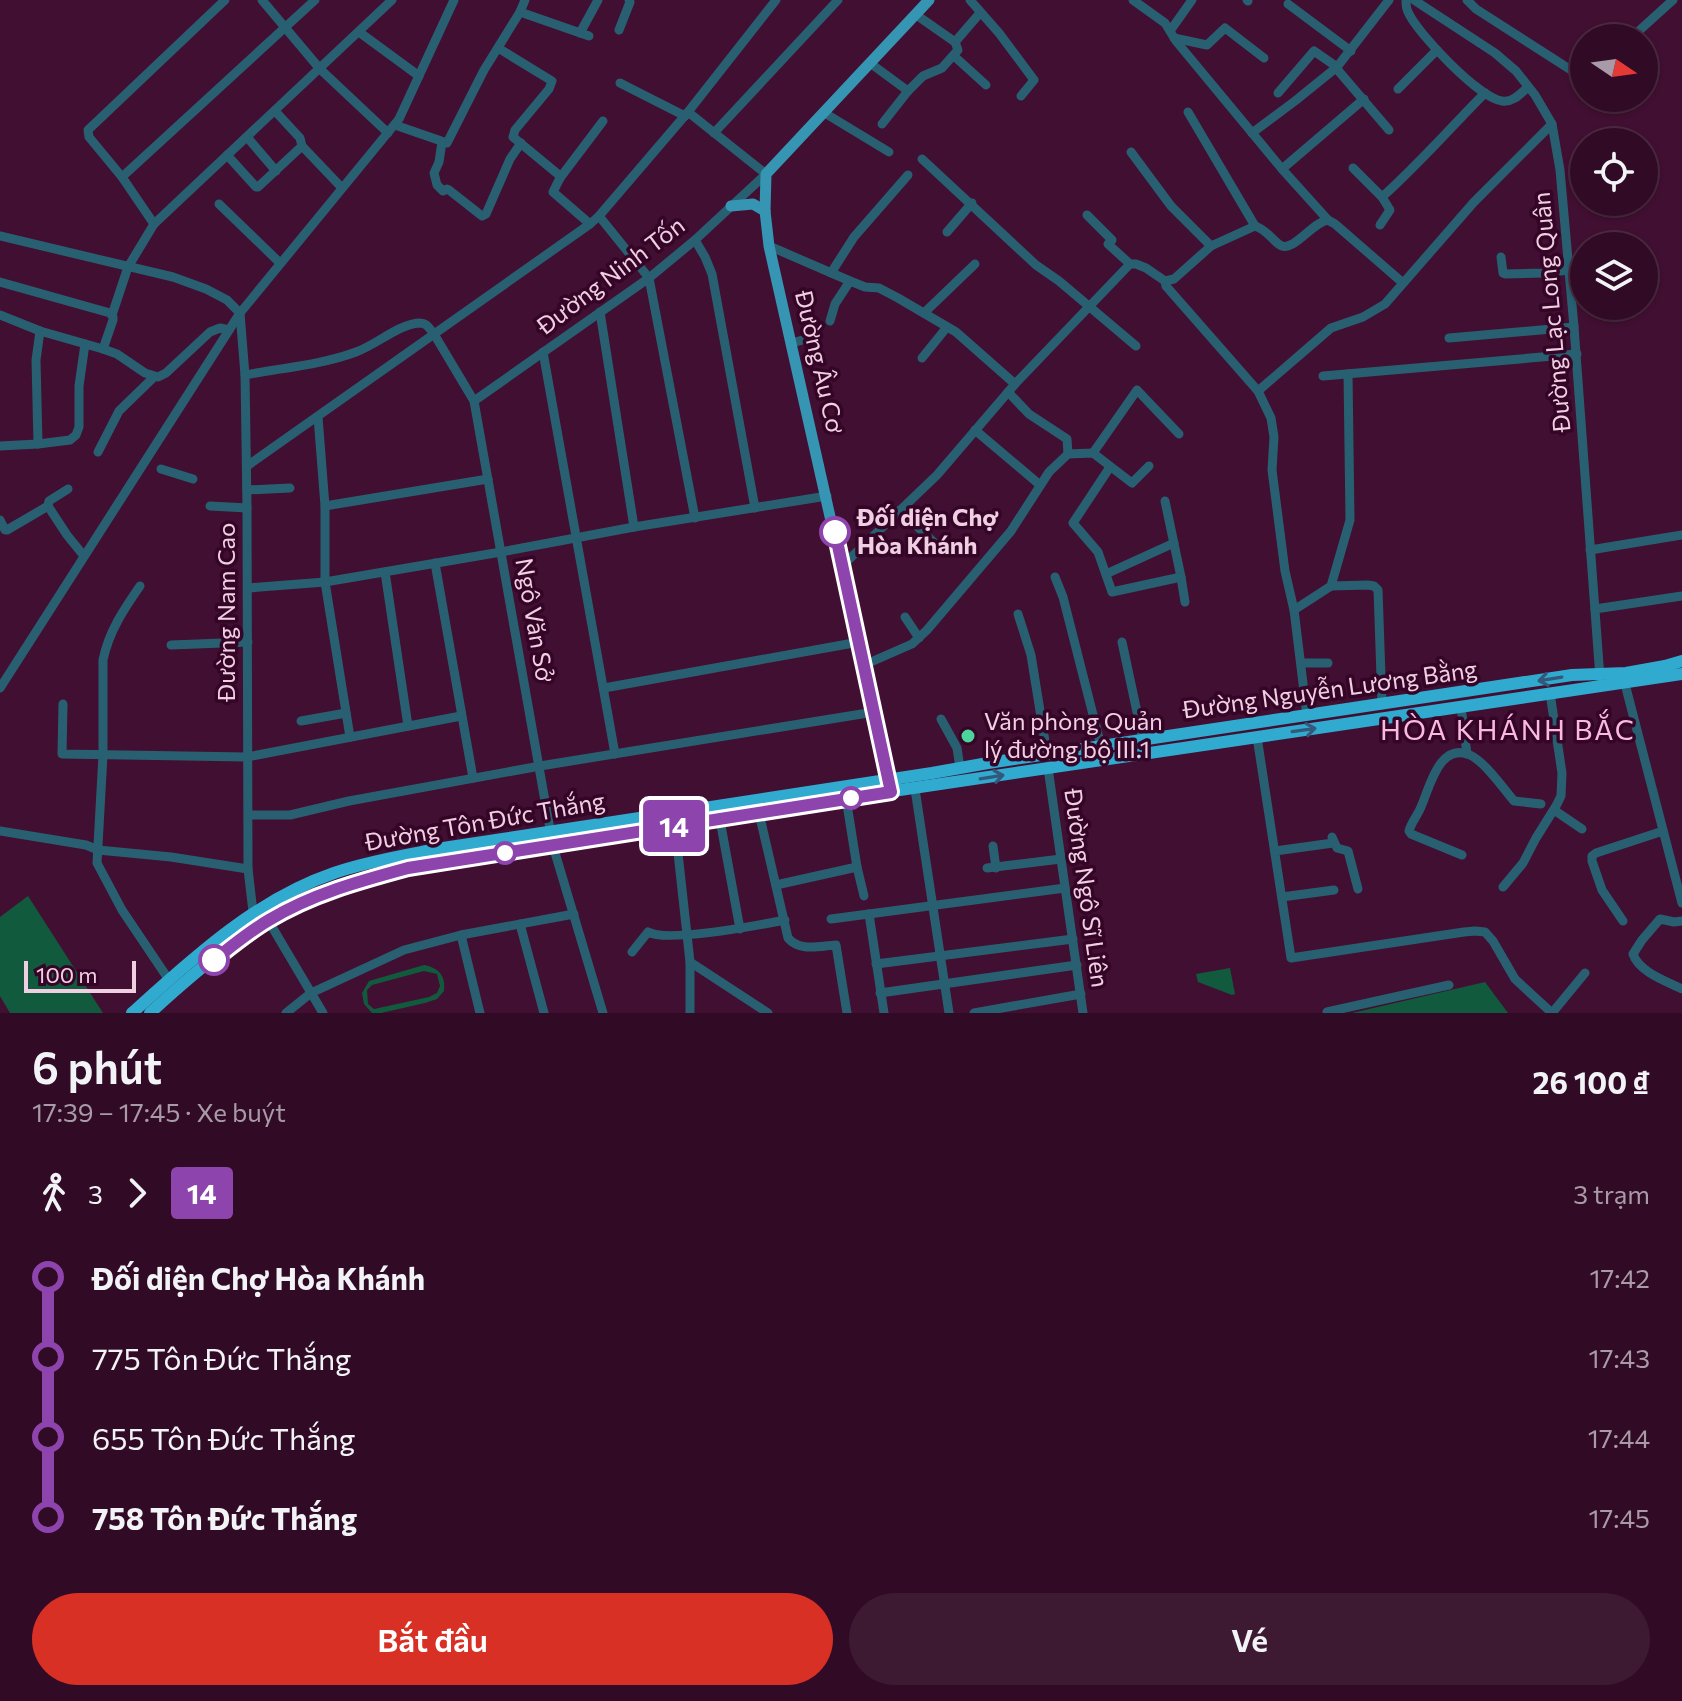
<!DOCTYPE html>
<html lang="vi">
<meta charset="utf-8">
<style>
:root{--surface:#310b25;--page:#3d1932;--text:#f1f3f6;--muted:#a89ba7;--line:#4c2b42;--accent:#d93025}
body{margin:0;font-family:Commissioner,sans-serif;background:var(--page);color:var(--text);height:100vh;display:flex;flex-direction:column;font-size:30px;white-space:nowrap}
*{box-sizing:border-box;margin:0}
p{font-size:26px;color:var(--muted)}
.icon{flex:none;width:44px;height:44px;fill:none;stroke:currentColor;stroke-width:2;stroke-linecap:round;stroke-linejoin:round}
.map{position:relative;height:1013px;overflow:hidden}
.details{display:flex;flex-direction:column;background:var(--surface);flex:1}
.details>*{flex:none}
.badge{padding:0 16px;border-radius:6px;font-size:28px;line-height:52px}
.needle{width:52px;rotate:103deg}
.tools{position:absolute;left:1570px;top:24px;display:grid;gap:16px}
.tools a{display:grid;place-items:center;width:88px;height:88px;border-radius:50%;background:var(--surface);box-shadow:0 2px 6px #0004,0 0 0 2px var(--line);font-size:40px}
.scale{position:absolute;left:24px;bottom:20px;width:112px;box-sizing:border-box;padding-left:8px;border:4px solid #efcfe1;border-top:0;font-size:22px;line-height:28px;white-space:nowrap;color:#efcfe1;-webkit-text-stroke:6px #350527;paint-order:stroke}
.map>.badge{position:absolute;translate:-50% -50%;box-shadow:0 0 0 4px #fff}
.legs{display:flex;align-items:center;gap:12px;height:88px;padding:0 32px;font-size:26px}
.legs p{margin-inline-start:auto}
.head{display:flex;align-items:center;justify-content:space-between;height:136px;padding:0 32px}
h1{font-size:44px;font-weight:600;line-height:60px}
.cta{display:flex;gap:16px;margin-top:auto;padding:16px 32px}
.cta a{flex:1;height:92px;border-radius:48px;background:var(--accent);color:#fff;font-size:32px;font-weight:600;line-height:92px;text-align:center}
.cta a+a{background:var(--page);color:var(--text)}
ul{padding:0 32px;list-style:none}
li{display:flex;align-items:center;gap:28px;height:80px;font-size:30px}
li i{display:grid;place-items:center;width:12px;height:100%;margin:0 10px;background:currentColor}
li i::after{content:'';width:20px;height:20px;margin:-10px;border:6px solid;border-radius:50%;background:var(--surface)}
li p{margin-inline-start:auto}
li:first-child i{background:linear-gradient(#0000 50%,currentColor 0)}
li:last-child i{background:linear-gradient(currentColor 50%,#0000 0)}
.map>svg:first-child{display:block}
.green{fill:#115a3e;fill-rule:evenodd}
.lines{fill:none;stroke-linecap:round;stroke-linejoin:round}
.minor{stroke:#286072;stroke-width:9}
.major{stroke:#3595b3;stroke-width:11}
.highway{stroke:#30abcf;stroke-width:12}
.oneway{stroke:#32587b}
.line-1-casing{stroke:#fff;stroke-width:18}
.line-1{stroke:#8e44ad;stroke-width:12}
.stop-1-dot{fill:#fff;stroke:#8e44ad;stroke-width:4}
.poi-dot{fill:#4bd49b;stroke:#350527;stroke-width:3}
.labels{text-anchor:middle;stroke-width:7;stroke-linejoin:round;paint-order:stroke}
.street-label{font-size:24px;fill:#efcfe1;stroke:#350527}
.stop-label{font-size:24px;font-weight:bold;fill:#efcfe1;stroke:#350527;text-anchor:start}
.poi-label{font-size:24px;fill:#efcfe1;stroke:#350527;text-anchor:start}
.quarter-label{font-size:28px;letter-spacing:2px;fill:#fabae0;stroke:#350527}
</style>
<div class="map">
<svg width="1682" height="1013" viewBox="0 0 1682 1013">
<rect width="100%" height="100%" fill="#410f31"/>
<!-- green -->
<g class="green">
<polygon points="28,896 103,1013 10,1013 0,996 0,917"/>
<path d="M424 965C439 968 446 976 444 991L437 999 425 1003 381 1013H372L364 1004 362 993 369 981ZM424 971 437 974 440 986 437 993 429 997 374 1009 368 1004 367 990 372 985Z"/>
<polygon points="1230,968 1235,994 1232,995 1198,982 1196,974"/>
<polygon points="1485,982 1508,1013 1352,1013"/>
</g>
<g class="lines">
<!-- minor -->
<g class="minor">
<polyline points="262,0 320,69 388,133"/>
<polyline points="970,0 999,33 1034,80 1021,96"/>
<polyline points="1133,0 1165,23 1176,41 1282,169 1328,220 1335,224 1403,283"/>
<polyline points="1247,0 1248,1"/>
<path d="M1406 0C1406 3 1407 10 1408 12 1417 33 1480 99 1502 101 1513 103 1521 93 1528 87"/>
<polyline points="1414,0 1495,53 1516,71 1535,95 1552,124 1560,170 1574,327 1600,678"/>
<polyline points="1467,0 1476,9 1571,70 1580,72 1584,71"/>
<polyline points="1288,4 1351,51"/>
<polyline points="520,12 589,36"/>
<polyline points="619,30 630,2 629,0"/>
<polyline points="1170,31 1192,0"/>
<polyline points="359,32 419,76"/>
<polyline points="580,33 598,0"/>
<polyline points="1174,38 1207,45 1225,28 1264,58"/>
<polyline points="1631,38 1673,0"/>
<polyline points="955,42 980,13"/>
<polyline points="498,48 552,81 549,89 515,130 513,137 559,175 560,178 553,192 590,224"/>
<polyline points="954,56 986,85"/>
<polyline points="870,63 908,91 923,76 942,68 958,50 955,42 915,14"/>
<polyline points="1336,68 1389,130"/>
<polyline points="620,83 685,116"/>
<polyline points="1398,89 1437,50"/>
<polyline points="1278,93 1314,51 1337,67"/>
<polyline points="823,112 889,152"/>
<polyline points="1188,112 1255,226"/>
<polyline points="882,124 908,91"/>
<polyline points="395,125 447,143 484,70 520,12 525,0"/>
<polyline points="714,133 838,0"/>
<polyline points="1252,133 1295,101 1337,67 1389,0"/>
<polyline points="247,137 276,171"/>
<polyline points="442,142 439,162 434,173 437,185 443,191 447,189 449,190 482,216 486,214 510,159 521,143"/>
<polyline points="302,146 342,188"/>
<polyline points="1131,152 1171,206 1211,246"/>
<polyline points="227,155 256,187 258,187 302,146 300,138 275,111"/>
<polyline points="922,159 1036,265 1059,281 1136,346"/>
<path d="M1353 168 1382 197C1418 165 1451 127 1485 93"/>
<polyline points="1282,169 1364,99"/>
<polyline points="122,177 315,0"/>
<polyline points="560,178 603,121"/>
<polyline points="219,204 280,263"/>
<polyline points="1087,215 1112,240 1108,244 1130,264"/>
<polyline points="599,216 649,278 695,518"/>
<polyline points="154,224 122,177 89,137 88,130 225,0"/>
<polyline points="1380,225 1390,210 1382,197"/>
<polyline points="947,232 972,203"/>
<polyline points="0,236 173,277 206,289 227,300 240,313"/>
<polyline points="695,240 705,257 712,274 755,508"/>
<polyline points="769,246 850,281 865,287 879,288 898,298 956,332 1015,384"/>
<polyline points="1501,257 1503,273 1505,274 1543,273 1569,270"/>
<polyline points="831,273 854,237 908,175"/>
<polyline points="1165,281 1166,286 1258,391 1271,418 1274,437 1272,470 1285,571 1294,610 1307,716"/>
<polyline points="0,282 110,313 113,317 113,320 103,349"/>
<polyline points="600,312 634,527"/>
<polyline points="240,313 245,375 247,508 248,869 253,912"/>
<polyline points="924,313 975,264"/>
<polyline points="0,315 40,331 103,349 117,354 145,373 158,377 166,373 210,332 220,328 229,330"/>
<polyline points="112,315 128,267 154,224 392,0"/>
<polyline points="830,321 835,304 850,281"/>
<polyline points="1449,338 1574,327"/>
<polyline points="792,343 813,337"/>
<polyline points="543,352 615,754"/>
<polyline points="922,358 947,327"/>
<path d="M245 375C281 368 321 365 356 352 376 345 399 324 419 323 427 323 429 328 434 334L474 401 553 846 603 1013"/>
<polyline points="1323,376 1577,354"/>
<polyline points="1258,391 1331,328 1363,317 1385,304 1474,202 1552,124"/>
<polyline points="1008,392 1029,414 1067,439 1068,454"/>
<polyline points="474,401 649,278 695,240 766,174 688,112"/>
<polyline points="318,417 325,506 325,582 350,737"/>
<polyline points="975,430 1040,485"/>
<polyline points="38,444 36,360 40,331"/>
<polyline points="0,446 38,444 70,440 76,435 79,427 79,386 85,344"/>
<polyline points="98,452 119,411 154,377"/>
<polyline points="1093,453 1137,390 1179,434"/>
<polyline points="1068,454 1093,453 1132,483 1149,466"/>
<polyline points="247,466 590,224 599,216 688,112 776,0"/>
<polyline points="1110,467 1073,523 1098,552 1112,592 1181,577 1165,501"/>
<polyline points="161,469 193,479"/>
<polyline points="247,490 290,488"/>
<polyline points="48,506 67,535 84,556"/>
<polyline points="210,506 247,508"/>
<polyline points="325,506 488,479"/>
<polyline points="900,510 944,552"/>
<polyline points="0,520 5,530 7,530 48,506 49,501 68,489"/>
<polyline points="1590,550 1682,535"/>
<polyline points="435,563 473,778"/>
<path d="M842 566 937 475 1015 384 1130 264H1136L1146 268 1165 281 1174 279 1211 246 1255 226C1268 230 1274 243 1282 246 1295 250 1313 222 1328 220"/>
<polyline points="385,572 408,726"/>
<polyline points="1106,574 1174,543"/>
<polyline points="1055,577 1063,597 1101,746"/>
<polyline points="1181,577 1185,602"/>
<path d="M140 586C124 609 109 631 103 660V755L97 863 122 910 169 980"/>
<polyline points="1331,586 1368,585 1374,586 1378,590 1382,705"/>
<polyline points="248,588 325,582 501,552 634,527 827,496"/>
<polyline points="1595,609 1682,596"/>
<polyline points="1294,610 1331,586 1350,520 1348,374"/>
<polyline points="1018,614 1031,655 1047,754"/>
<polyline points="905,617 919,638"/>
<polyline points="1122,642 1143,740"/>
<polyline points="171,645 248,642"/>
<polyline points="1301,663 1328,663"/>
<polyline points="864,665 912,644 927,630 1011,531 1049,472 1068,454"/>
<polyline points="1625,684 1682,903"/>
<polyline points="0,688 240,313 399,119 454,0"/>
<polyline points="604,688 859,642"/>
<polyline points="63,704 62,754 247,757 461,716"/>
<polyline points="1461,707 1467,754"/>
<polyline points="941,719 957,748 960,768"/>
<polyline points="301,721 346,713"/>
<polyline points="1257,737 1291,958 1464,932 1475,931 1485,932 1493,941 1515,979 1552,1013 1585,973"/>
<polyline points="1048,768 1083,1013"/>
<polyline points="915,789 949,1013"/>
<polyline points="846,798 857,867 864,896"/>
<polyline points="1554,810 1582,829"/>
<path d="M759 813 788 938C800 952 819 946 836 945L847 1013"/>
<polyline points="249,815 290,815 349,801 540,766 874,712"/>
<polyline points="720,820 740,929"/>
<polyline points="675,826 690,962 690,1013"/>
<polyline points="0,831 86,845 98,850 171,857 248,869"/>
<polyline points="1332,837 1337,848 1348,851 1358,889"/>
<polyline points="993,846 996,868"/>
<polyline points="1275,851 1333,843"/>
<path d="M1462 855 1411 834 1409 831C1411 823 1417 816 1420 809 1429 791 1438 741 1470 755 1485 762 1503 788 1514 801L1541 804"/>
<polyline points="987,868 1061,859"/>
<polyline points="776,885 857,867"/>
<polyline points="1503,887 1523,863 1536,838 1556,806 1561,796 1562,773 1550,693"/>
<polyline points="1282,897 1334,890"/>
<polyline points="869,914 884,1013"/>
<polyline points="831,919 1065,888"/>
<polyline points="268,920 323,1013"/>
<polyline points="1623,921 1602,890 1592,861 1592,856 1596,853 1663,831"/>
<path d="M1682 921 1674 922 1660 919 1642 940 1633 954C1639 972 1666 981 1682 989"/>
<polyline points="520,924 544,1013"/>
<polyline points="461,935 480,1013"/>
<path d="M632 952 648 932C668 943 759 925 785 920"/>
<polyline points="690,962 768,1013"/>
<polyline points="876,964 1073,939"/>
<polyline points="880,993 1077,965"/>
<polyline points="1327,1012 1449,985"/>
<polyline points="286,1013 311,993 404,950 461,935 574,914"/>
<polyline points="974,1013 1081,994"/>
</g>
<!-- major -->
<g class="major">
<polyline points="731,206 753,204 765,211"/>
<polyline points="891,787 769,246 765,211 766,174 929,0"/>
</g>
<!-- highway -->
<g class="highway">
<path d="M132 1013C193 958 255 900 334 873 365 862 398 857 430 850L932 773 988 763 1572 675 1626 673 1665 666 1682 661"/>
<path d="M150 1013C198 969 252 923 312 897 343 884 376 877 408 868L846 798 1682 674"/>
</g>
</g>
<!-- one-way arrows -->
<defs><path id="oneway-shaft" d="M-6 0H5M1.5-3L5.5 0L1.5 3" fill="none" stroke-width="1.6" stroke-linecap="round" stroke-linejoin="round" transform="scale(2)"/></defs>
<g class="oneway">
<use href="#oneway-shaft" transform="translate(1550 679) rotate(171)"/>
<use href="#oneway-shaft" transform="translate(1304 730) rotate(-8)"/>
<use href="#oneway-shaft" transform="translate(992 777) rotate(-9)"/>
</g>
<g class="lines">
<!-- line-1 casing -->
<g class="line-1-casing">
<path id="line-1" d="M214 960C232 946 250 931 269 920 312 894 360 881 408 868L891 792 835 532"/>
</g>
<!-- line-1 -->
<use href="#line-1" class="line-1"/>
</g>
<!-- markers -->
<g class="stop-1-dot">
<circle cx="835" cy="532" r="14"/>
<circle cx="851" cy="798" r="10"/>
<circle cx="505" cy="853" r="10"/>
<circle cx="214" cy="960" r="14"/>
</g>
<circle class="poi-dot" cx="968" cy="736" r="8"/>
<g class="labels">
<!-- street labels -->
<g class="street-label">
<text transform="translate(611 276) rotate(-37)" y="8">Đường Ninh Tốn</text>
<text transform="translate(1552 312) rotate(-95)" y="8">Đường Lạc Long Quân</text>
<text transform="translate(819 362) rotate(77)" y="8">Đường Âu Cơ</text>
<text transform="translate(227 612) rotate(-90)" y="8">Đường Nam Cao</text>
<text transform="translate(534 620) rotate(80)" y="8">Ngô Văn Sở</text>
<text transform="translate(1330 690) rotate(-8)" y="8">Đường Nguyễn Lương Bằng</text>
<text transform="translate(485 822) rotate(-10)" y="8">Đường Tôn Đức Thắng</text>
<text transform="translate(1086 888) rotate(82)" y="8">Đường Ngô Sĩ Liên</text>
</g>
<!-- stop labels -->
<g class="stop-label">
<text x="857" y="526">Đối diện Chợ<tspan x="857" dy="28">Hòa Khánh</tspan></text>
</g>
<!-- poi labels -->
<g class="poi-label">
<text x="984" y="730">Văn phòng Quản<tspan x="984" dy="28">lý đường bộ III.1</tspan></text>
</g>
<!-- quarter labels -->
<g class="quarter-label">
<text x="1508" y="740">HÒA KHÁNH BẮC</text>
</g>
</g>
</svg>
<div class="tools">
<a><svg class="needle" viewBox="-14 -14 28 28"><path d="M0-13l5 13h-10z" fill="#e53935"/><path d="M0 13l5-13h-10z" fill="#a89ba7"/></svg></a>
<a><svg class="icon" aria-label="locate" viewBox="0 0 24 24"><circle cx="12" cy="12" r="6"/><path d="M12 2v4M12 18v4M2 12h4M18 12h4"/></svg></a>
<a><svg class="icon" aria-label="layers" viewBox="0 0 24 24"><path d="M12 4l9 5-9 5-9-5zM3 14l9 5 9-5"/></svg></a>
</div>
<div class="scale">100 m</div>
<b class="badge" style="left:674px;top:826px;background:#8e44ad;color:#fff">14</b>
</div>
<section class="details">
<div class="head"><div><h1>6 phút</h1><p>17:39 – 17:45 · Xe buýt</p></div><b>26 100 ₫</b></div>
<div class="legs"><svg class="icon" aria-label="walk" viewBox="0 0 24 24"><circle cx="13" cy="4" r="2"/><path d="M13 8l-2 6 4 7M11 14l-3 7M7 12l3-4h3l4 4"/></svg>3<svg class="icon" aria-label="forward" viewBox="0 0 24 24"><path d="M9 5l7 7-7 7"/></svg><b class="badge" style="background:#8e44ad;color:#fff">14</b><p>3 trạm</p></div>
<ul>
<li><i style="color:#8e44ad"></i><b>Đối diện Chợ Hòa Khánh</b><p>17:42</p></li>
<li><i style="color:#8e44ad"></i><span>775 Tôn Đức Thắng</span><p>17:43</p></li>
<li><i style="color:#8e44ad"></i><span>655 Tôn Đức Thắng</span><p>17:44</p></li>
<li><i style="color:#8e44ad"></i><b>758 Tôn Đức Thắng</b><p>17:45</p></li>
</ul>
<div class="cta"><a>Bắt đầu</a><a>Vé</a></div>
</section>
